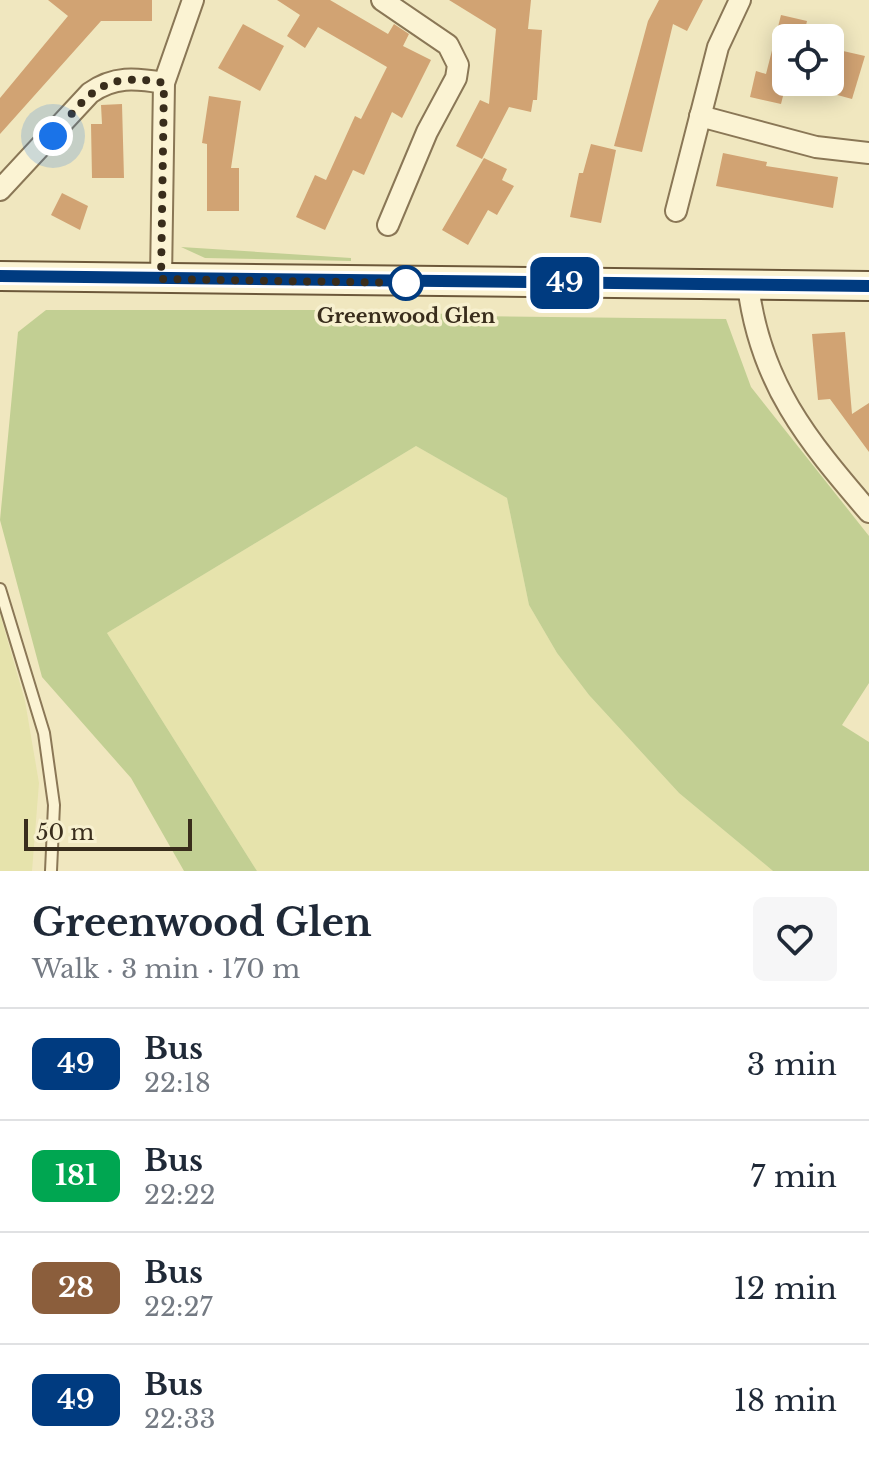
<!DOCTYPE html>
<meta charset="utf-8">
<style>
:root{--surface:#fff;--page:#f6f6f7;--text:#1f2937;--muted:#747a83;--line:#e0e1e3}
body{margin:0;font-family:"Libre Baskerville",serif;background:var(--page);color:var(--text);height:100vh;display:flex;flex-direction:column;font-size:30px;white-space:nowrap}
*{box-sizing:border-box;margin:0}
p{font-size:26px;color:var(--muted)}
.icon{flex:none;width:44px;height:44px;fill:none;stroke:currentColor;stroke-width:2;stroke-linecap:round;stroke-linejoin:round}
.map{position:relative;height:871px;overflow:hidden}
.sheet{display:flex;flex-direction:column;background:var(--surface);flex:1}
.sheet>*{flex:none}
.badge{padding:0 16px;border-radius:12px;font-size:28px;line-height:52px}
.buttons{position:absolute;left:772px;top:24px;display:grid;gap:16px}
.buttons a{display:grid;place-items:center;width:72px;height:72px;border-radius:12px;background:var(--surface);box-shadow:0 4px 20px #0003;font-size:40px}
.scale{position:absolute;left:24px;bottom:20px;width:168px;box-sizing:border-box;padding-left:8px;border:4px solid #392d1c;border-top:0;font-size:22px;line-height:28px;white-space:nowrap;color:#392d1c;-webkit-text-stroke:6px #f7f0cf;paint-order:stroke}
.you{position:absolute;width:40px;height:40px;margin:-20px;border:6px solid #fff;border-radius:50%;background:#1a73e8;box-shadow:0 0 0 12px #1a73e833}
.map>.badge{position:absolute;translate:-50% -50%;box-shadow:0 0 0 4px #fff}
.round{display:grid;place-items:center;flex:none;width:84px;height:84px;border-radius:12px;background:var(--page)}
.overview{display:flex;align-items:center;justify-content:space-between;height:136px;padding:0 32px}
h1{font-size:38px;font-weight:700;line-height:60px}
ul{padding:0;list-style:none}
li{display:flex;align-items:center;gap:24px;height:112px;padding:0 32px;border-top:2px solid var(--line)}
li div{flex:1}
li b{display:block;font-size:30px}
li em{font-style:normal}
li .badge{min-width:88px;font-weight:700;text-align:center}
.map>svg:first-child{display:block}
.farmland{fill:#e6e3ac}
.green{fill:#c2cf93}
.building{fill:#d1a373}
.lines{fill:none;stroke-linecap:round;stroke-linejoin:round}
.lane-casing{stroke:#8a7756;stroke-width:14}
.street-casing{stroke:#8a7756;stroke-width:24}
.secondary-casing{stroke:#6c583a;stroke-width:32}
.lane{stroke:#fbf3d3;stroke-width:10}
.street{stroke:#fbf3d3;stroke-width:20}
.secondary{stroke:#fbf3d3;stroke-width:28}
.line-casing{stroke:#fff;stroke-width:18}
.line{stroke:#003b80;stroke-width:12}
.walk{stroke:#392d1c;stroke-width:8;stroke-dasharray:0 14.4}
.stop-dot{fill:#fff;stroke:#003b80;stroke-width:4}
.labels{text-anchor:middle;stroke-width:7;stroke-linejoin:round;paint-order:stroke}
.stop-label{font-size:20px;font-weight:bold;fill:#392d1c;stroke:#f7f0cf}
</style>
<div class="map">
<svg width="869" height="871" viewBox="0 0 869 871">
<rect width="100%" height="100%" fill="#f0e7bf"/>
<!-- farmland -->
<g class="farmland">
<polygon points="416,446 507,498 529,605 557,653 589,695 679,793 773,871 257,871 107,633"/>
<polygon points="0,614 25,701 39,783 32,871 0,871"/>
</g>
<!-- green -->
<g class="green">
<polygon points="181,247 351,258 351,261 205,258"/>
<polygon points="46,310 393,310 471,316 726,319 751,387 869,536 869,683 842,725 869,742 869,871 773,871 679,793 589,695 557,653 529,605 507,498 416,446 107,633 257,871 184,871 131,778 42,677 0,520 18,332"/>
</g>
<!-- building -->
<g class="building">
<polygon points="48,0 152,0 152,21 101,21 0,134 0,98 68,16"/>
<polygon points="277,0 330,0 388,34 394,24 409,34 403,46 431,60 402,118 392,112 364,175 353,170 325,230 296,217 315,175 326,180 355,116 361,119 387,67 318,27 305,48 287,36 300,15"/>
<polygon points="449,0 531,0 528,29 542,30 537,100 533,100 531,112 509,107 482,159 456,146 480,100 489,104 496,29"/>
<polygon points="659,0 703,0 687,31 673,24 642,152 614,146 648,21"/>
<polygon points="781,15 807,21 803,38 786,38 786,84 781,104 750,97 756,71 766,74"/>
<polygon points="243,24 284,46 260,91 218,68"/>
<polygon points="830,48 865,56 852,99 830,93"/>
<polygon points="209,96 241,101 231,168 239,168 239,211 207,211 207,144 202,143"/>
<polygon points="122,104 124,178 92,178 91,124 102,124 101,105"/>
<polygon points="591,144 616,150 601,223 570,217 579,173 583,173"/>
<polygon points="723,153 767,162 766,166 838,177 833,208 716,186"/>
<polygon points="484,158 507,169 502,180 514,186 497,215 488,210 468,245 442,230"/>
<polygon points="62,193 88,206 80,230 51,215"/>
<polygon points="845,332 852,414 869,403 869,452 830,399 818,400 812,334"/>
</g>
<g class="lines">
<!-- lane casing -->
<g class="lane-casing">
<polyline id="lane" points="0,589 44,733 54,805 51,871"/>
</g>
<!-- street casing -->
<g class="street-casing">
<g id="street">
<polyline points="382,0 448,45 458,65 456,78 427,132 388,225"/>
<polyline points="700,116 816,147 869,153"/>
<path d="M0 190 90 93C114 76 135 78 164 83"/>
<polyline points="676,211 718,47 740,0"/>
<polyline points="161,279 164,83 193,0"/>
<path d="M748 285C760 383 807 440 869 512"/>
</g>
</g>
<!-- secondary casing -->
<g class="secondary-casing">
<polyline id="secondary" points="0,276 869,286"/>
</g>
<!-- lane -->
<use href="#lane" class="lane"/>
<!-- street -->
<use href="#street" class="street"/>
<!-- secondary -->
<use href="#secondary" class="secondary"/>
</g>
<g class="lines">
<!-- line casing -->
<g class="line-casing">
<polyline id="line" points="0,276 869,286"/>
</g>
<!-- line -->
<use href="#line" class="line"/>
<!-- walk -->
<path class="walk" d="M53 136C90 92 102 71 164 83L161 279 406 283"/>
</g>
<!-- markers -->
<circle class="stop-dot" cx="406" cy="283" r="16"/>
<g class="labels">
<!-- stop labels -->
<g class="stop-label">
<text x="406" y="323">Greenwood Glen</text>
</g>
</g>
</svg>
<div class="buttons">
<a><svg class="icon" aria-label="locate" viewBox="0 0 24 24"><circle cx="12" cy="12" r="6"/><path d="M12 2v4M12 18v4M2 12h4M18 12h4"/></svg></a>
</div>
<div class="scale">50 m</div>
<div class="you" style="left:53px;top:136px"></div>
<b class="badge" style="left:565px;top:283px;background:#003b80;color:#fff">49</b>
</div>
<section class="sheet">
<div class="overview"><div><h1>Greenwood Glen</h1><p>Walk · 3 min · 170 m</p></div><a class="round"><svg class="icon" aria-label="heart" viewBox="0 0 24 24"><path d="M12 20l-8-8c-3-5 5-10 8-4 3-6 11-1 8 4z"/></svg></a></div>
<ul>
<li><span class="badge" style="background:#003b80;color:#fff">49</span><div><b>Bus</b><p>22:18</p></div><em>3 min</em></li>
<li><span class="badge" style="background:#00a651;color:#fff">181</span><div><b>Bus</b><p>22:22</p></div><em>7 min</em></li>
<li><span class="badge" style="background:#8b5e3c;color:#fff">28</span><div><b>Bus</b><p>22:27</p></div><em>12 min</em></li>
<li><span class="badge" style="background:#003b80;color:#fff">49</span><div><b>Bus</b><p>22:33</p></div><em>18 min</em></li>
</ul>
</section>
